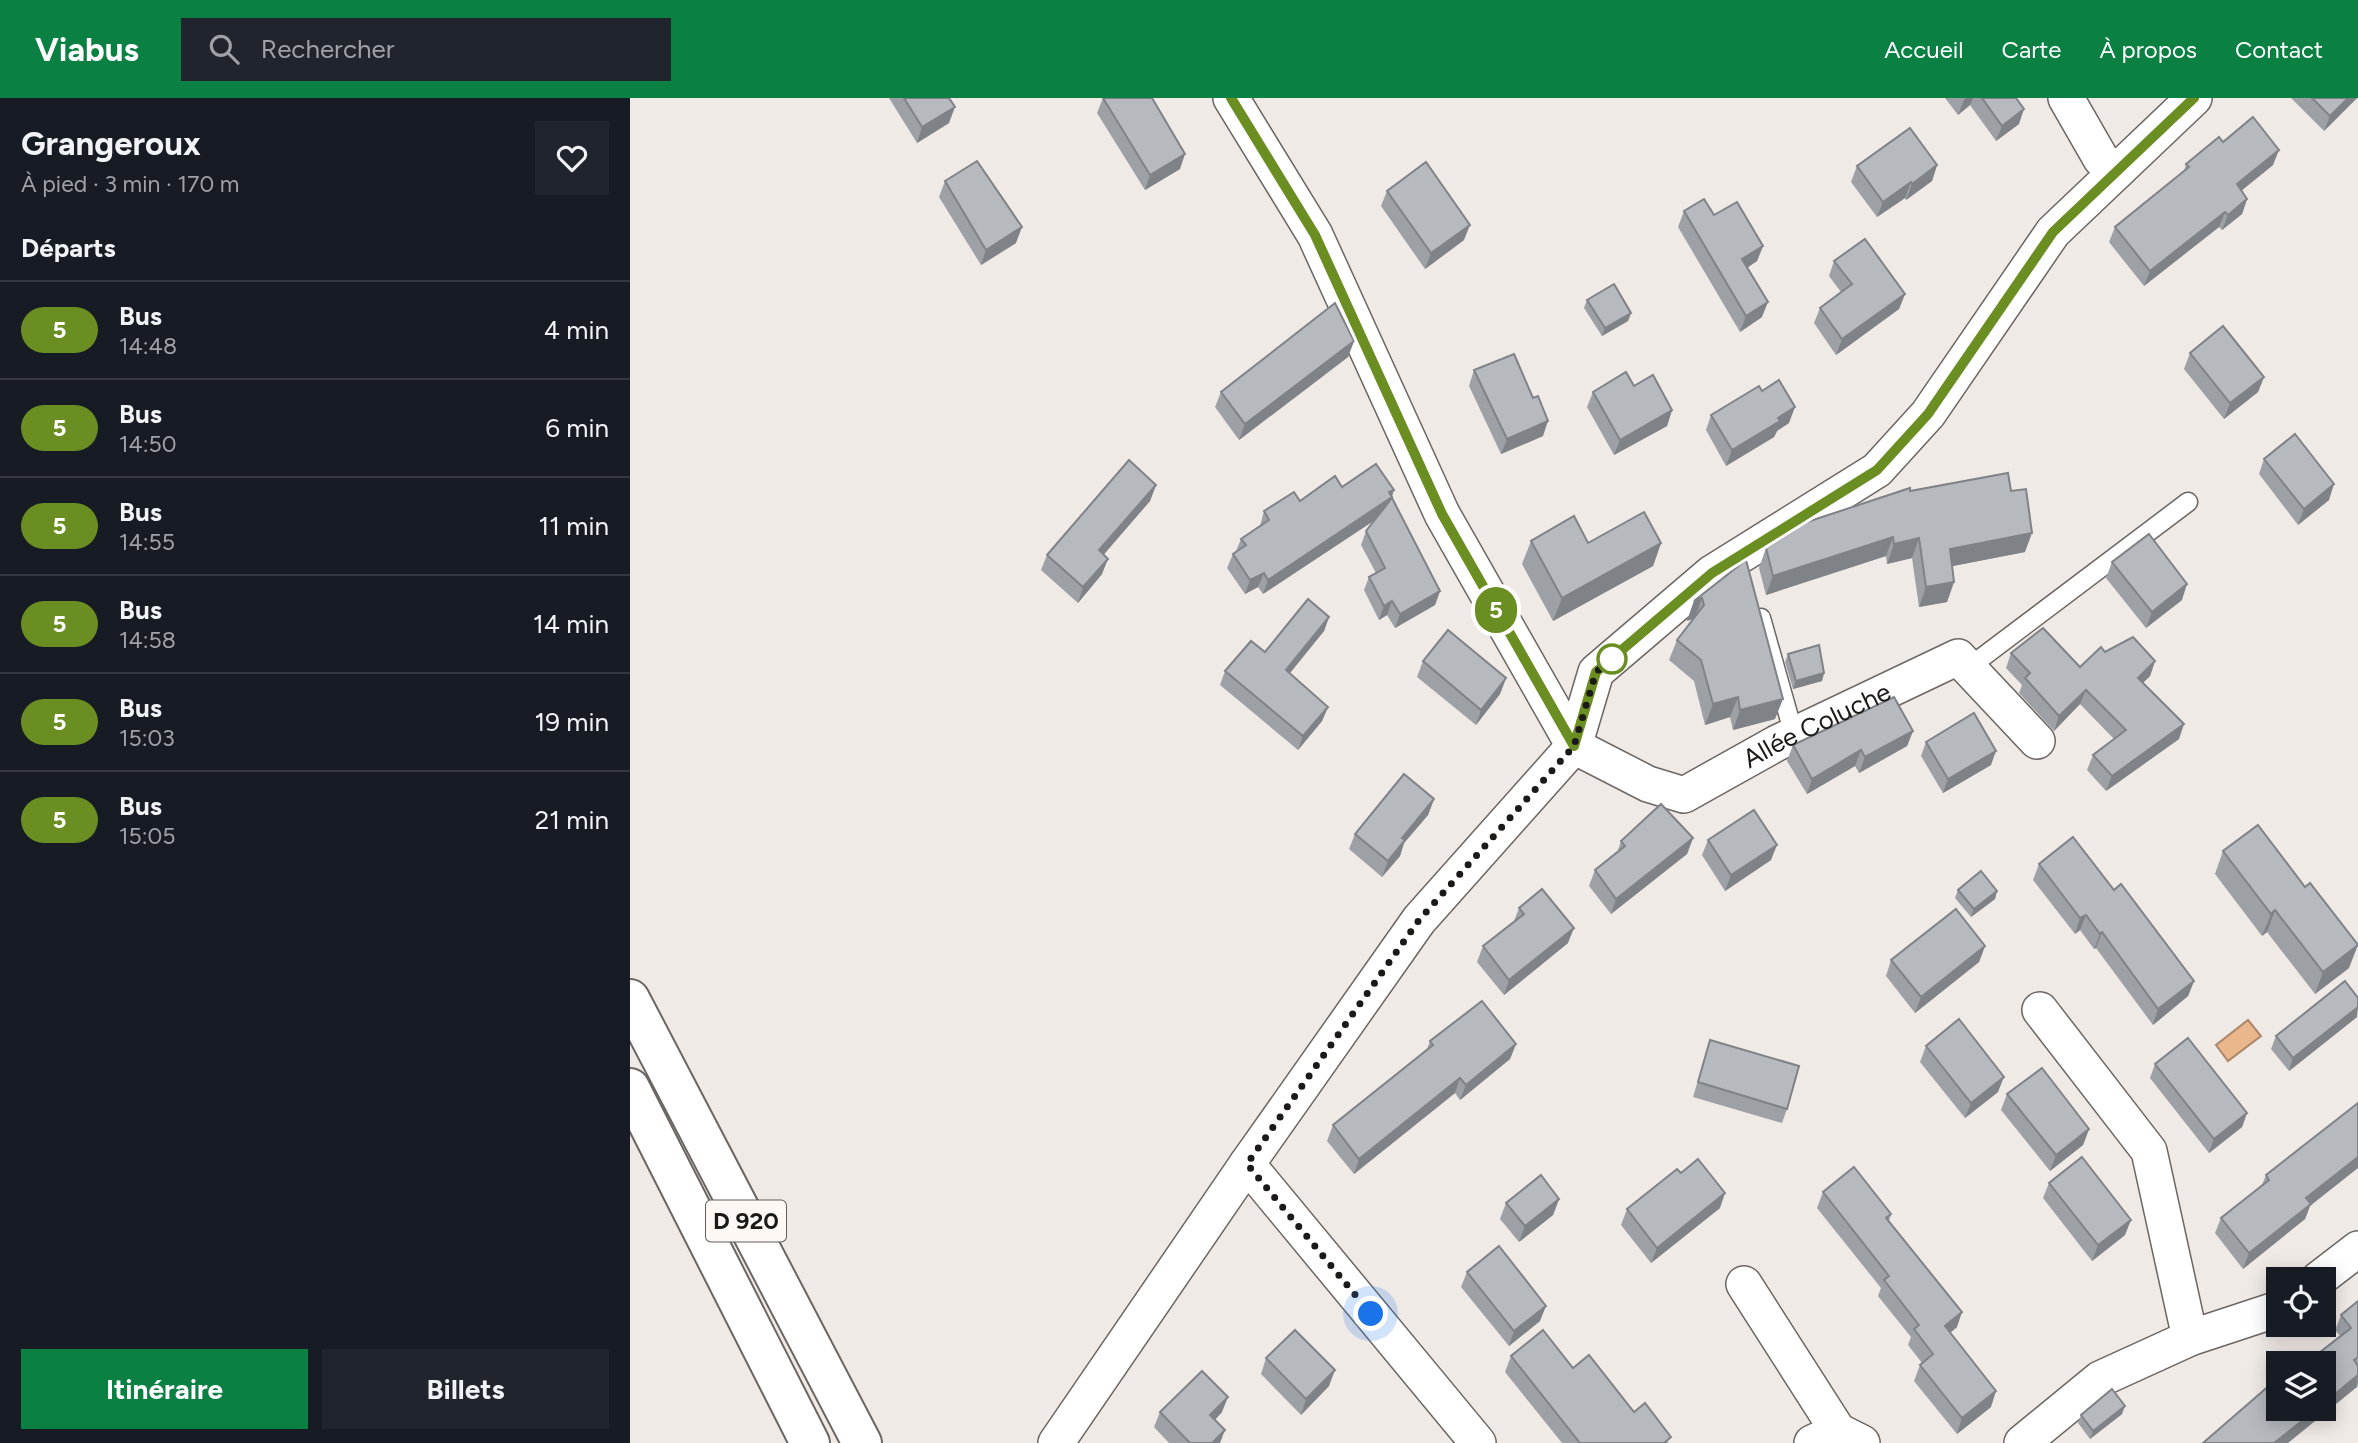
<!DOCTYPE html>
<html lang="fr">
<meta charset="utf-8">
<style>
:root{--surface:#171b24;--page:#20242c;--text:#f1f3f6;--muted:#9ea1a6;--line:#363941;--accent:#0b8043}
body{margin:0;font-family:Figtree,sans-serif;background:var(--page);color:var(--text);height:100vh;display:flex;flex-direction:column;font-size:26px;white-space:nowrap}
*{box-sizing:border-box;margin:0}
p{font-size:23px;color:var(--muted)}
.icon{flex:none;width:38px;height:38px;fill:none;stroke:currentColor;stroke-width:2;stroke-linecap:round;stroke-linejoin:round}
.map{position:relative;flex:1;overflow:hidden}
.drawer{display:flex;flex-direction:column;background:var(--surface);width:630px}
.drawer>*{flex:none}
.badge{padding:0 14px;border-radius:23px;font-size:24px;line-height:46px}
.fabs{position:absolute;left:1636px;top:1169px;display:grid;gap:14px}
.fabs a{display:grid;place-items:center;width:70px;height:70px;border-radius:0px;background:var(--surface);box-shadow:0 4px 18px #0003;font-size:35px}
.you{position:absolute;width:35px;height:35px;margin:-18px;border:5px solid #fff;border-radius:50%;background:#1a73e8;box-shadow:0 0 0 10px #1a73e833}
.map>.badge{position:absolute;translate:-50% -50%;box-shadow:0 0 0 4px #fff}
h2{padding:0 21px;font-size:26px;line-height:63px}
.round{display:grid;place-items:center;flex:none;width:74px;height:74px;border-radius:0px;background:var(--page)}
.headline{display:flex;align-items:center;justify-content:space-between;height:119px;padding:0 21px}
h1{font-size:33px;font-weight:700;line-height:52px}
.button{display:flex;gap:14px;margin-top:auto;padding:14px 21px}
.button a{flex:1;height:80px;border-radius:0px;background:var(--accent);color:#fff;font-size:28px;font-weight:700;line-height:80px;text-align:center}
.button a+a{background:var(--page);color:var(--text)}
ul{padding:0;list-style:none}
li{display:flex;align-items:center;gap:21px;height:98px;padding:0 21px;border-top:2px solid var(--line)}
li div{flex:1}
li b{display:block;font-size:26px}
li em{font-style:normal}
li .badge{min-width:77px;font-weight:700;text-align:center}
header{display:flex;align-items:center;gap:42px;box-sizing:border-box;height:98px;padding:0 35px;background:var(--accent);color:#fff}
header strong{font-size:33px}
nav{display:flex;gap:38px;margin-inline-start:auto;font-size:24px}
.search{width:490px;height:63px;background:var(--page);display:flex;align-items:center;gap:18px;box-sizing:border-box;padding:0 24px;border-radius:0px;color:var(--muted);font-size:26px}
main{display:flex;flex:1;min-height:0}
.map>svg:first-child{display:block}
.water{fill:#eab68c;stroke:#ac876a;stroke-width:2}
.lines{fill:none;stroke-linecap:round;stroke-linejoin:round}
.lane-casing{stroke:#6b6663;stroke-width:21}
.street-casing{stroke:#6b6663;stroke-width:38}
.highway-casing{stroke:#6b6663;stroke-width:42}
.lane{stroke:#fff;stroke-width:18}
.street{stroke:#fff;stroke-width:35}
.highway{stroke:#fff;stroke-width:38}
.wall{fill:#9da0a4}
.shaded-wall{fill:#7f8286}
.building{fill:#b6babf;stroke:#7f8286;stroke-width:2}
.line-casing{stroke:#fff;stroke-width:16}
.line{stroke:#6b8e23;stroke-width:10}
.walk{stroke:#1c1a19;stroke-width:7;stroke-dasharray:0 12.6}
.stop-dot{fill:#fff;stroke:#6b8e23;stroke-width:3.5}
.labels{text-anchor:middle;stroke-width:5;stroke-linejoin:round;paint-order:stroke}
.shield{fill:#fdf8f4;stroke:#605d5b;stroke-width:2}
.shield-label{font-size:24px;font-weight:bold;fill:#1c1a19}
.street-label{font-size:26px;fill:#1c1a19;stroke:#fdf8f4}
</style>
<header>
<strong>Viabus</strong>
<div class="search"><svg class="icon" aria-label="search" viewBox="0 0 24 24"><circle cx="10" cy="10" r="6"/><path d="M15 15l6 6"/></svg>Rechercher</div>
<nav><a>Accueil</a><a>Carte</a><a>À propos</a><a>Contact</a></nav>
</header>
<main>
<section class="drawer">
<div class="headline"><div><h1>Grangeroux</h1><p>À pied · 3 min · 170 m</p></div><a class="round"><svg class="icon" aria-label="heart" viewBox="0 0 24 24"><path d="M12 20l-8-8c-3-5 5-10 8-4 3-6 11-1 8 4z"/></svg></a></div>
<h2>Départs</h2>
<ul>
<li><span class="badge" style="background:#6b8e23;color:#fff">5</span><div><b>Bus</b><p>14:48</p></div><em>4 min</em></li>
<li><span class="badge" style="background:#6b8e23;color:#fff">5</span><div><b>Bus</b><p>14:50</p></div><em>6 min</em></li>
<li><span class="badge" style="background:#6b8e23;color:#fff">5</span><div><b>Bus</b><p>14:55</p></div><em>11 min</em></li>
<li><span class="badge" style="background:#6b8e23;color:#fff">5</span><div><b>Bus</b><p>14:58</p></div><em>14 min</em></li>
<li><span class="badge" style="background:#6b8e23;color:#fff">5</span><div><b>Bus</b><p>15:03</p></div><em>19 min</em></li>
<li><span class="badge" style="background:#6b8e23;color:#fff">5</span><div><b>Bus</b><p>15:05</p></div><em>21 min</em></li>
</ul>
<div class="button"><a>Itinéraire</a><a>Billets</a></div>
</section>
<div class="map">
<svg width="1728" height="1345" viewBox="0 0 1728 1345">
<rect width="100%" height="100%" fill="#f0eae6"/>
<!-- water -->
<polygon class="water" points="1618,922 1631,938 1598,963 1586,947"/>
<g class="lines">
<!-- lane casing -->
<g class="lane-casing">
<g id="lane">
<polyline points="1131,520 1164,637"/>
<polyline points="1338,570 1558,404"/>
</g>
</g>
<!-- street casing -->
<g class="street-casing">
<g id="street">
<polyline points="601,0 685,137 812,416 944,648"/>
<polyline points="1436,0 1471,61 1486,74"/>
<path id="s1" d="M944 648 1018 686 1054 697 1147 645 1328 559 1407 643"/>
<polyline points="1410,912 1519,1053 1560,1240"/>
<polyline points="617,1066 848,1345"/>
<polyline points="1689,1181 1728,1151"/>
<polyline points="1114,1186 1208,1333"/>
<polyline points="426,1345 617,1066 789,822 944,648 966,574 1082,475 1247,372 1298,316 1423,134 1564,0"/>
<polyline points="1182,1345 1208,1333 1232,1345"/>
<polyline points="1392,1345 1470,1281 1560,1240 1648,1211"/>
</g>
</g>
<!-- highway casing -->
<g class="highway-casing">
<g id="highway">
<polyline points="0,901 232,1345"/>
<polyline points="0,990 180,1345"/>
</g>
</g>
<!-- lane -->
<use href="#lane" class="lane"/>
<!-- street -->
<use href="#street" class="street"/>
<!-- highway -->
<use href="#highway" class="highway"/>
</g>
<!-- wall -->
<g class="wall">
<polygon points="259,0 319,0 319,25 287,45"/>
<polygon points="473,0 550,71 515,92 467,15"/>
<polygon points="1315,0 1386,0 1389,26 1366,43 1340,7 1328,17"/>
<polygon points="1661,0 1727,0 1694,33"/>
<polygon points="1593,44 1643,67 1611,93 1617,101 1612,116 1592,132 1589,129 1514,188 1479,144 1485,129 1554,73 1556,66"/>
<polygon points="1307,67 1302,83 1276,102 1275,100 1247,119 1221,84 1227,68"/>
<polygon points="315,83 386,145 351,167 309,99"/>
<polygon points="757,93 834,142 795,171 751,108"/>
<polygon points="1054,113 1084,117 1133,148 1127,163 1117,170 1132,219 1110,234 1048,129"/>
<polygon points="1204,163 1275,196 1269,211 1206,257 1184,225 1190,210 1211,194 1199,178"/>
<polygon points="957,202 1001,215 998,223 972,238 954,210"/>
<polygon points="724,243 718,259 609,342 585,309 591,294"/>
<polygon points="1560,255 1634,279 1628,294 1594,321 1554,271"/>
<polygon points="844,272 913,338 871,356 839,288"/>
<polygon points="1004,288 1042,312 1037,328 984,357 957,309 963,294"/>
<polygon points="1132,293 1159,325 1147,333 1144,339 1096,368 1076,332 1081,317"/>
<polygon points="1634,361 1699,402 1668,427 1629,376"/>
<polygon points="526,387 520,403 473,456 472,476 448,505 411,472 417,457"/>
<polygon points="712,389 761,398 761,402 810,493 805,507 765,530 757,517 749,522 734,492 739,479 746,475 731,447 736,433 745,422 633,496 628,489 615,496 597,470 603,456 606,453 611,441 630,428 634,413"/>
<polygon points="1280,393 1395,454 1322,468 1324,484 1317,504 1289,509 1282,460 1257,466 1256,458 1136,497 1129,470 1136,450"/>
<polygon points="901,443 958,445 1031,445 1023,468 923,523 892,466"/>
<polygon points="1116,462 1145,621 1103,632 1100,619 1075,627 1064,583 1039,562 1047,542 1063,521 1057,523 1064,503"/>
<polygon points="1482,464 1552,502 1516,530 1476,480"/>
<polygon points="699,519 694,533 660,575 698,609 692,623 668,652 590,587 595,573 635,554"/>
<polygon points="1475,554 1525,563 1520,578 1513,585 1549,641 1476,693 1457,672 1463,657 1484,641 1450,606 1424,633 1389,595 1392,587 1376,570 1381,555 1450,569"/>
<polygon points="1158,556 1194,575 1192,583 1163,591 1155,564"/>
<polygon points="793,563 876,580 870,596 846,627 787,579"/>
<polygon points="1283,633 1277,648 1229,675 1225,668 1177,696 1157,663 1163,647"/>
<polygon points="1296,644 1361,667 1313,695 1291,658"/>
<polygon points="804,701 798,717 774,745 770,758 752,779 719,751 725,736"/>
<polygon points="1063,740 1057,756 981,816 959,788 965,772 987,755 991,743"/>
<polygon points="1078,742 1141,762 1095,793 1072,757"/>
<polygon points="1593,753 1675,789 1719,870 1685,896 1637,834 1632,838 1585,776"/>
<polygon points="1409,766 1484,792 1564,883 1558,898 1523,927 1466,850 1464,851 1450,832 1445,836 1403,782"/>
<polygon points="1328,792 1367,793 1365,801 1341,819 1325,800"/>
<polygon points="889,810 938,845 874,897 847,864 853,848 884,823"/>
<polygon points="1355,848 1349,864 1285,915 1256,878 1261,862"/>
<polygon points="1727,919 1659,973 1641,951 1646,938"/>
<polygon points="1080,942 1157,1011 1152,1025 1063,999"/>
<polygon points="800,943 886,946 880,961 830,1002 825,995 724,1076 697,1043 703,1027 797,951"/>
<polygon points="1296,948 1368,994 1335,1020 1290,964"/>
<polygon points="1525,966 1617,1015 1612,1029 1579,1055 1520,980"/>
<polygon points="1377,996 1459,1031 1453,1047 1420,1073 1371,1012"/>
<polygon points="1051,1075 1090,1110 1021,1165 991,1127 997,1111"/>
<polygon points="1636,1077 1680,1108 1675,1121 1613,1171 1585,1135 1591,1120 1632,1087"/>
<polygon points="1419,1085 1495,1137 1462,1163 1413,1100"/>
<polygon points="1193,1094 1261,1116 1259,1123 1327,1229 1320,1235 1361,1309 1327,1336 1284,1283 1290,1267 1292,1265 1278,1247 1281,1239 1248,1198 1251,1190 1187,1110"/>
<polygon points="929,1101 923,1117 889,1144 870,1121 876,1105"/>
<polygon points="837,1174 910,1223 879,1248 831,1189"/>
<polygon points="1728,1203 1728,1286 1727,1289 1648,1311 1710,1238 1705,1232 1711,1217"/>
<polygon points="881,1258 943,1270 1004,1314 1039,1345 932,1345 875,1274"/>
<polygon points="636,1260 699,1288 671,1317 631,1276"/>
<polygon points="530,1314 592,1314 585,1322 590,1345 539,1345 524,1329"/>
<polygon points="1492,1316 1460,1341 1448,1325 1451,1317"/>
</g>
<!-- shaded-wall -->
<g class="shaded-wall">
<polygon points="1336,0 1343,0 1340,7 1328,17 1334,2"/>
<polygon points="1718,0 1727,0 1694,33 1700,18"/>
<polygon points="325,9 319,25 287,45 292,29"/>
<polygon points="1394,11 1389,26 1366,43 1372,28"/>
<polygon points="1649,52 1643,67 1601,101 1607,86"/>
<polygon points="555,56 550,71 515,92 520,77"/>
<polygon points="1307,67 1302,83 1276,102 1282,86"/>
<polygon points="1281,84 1275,100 1247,119 1253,104"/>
<polygon points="1617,101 1612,116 1592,132 1598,117"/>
<polygon points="1595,114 1589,129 1514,188 1520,173"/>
<polygon points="840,127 834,142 795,171 801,155"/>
<polygon points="392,129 386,145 351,167 356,152"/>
<polygon points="1133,148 1127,163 1106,177 1112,161"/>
<polygon points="1275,196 1269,211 1206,257 1212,241"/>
<polygon points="1138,204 1132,219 1110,234 1116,218"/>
<polygon points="1001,215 998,223 972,238 975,230"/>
<polygon points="724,243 718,259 609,342 615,326"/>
<polygon points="1634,279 1628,294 1594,321 1600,305"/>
<polygon points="1165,309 1159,325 1147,333 1144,339 1096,368 1102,352 1148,320"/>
<polygon points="1042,312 1037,328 984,357 990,342"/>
<polygon points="918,323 913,338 871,356 877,341"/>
<polygon points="1704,386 1699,402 1668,427 1674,411"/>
<polygon points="526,387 520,403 464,468 469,452"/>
<polygon points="764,392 757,414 633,496 638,482"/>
<polygon points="1402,435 1395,454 1313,470 1320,451"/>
<polygon points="1263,439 1256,458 1136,497 1143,478"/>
<polygon points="1289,440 1282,460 1257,466 1264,446"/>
<polygon points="1031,445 1023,468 923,523 932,500"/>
<polygon points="478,461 472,476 448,505 453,489"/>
<polygon points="634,475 628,489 615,496 620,482"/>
<polygon points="1324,484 1317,504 1289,509 1296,489"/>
<polygon points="1557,486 1552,502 1516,530 1522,514"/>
<polygon points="810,493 805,507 765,530 770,516"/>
<polygon points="1072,500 1065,520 1057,523 1064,503"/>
<polygon points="762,503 757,517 749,522 754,508"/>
<polygon points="699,519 694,533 651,586 656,572"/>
<polygon points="1525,563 1520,578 1502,595 1508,580"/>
<polygon points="1194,575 1192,583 1163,591 1166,583"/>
<polygon points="876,580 870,596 846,627 851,612"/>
<polygon points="1456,592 1450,606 1424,633 1429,618"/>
<polygon points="1108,599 1100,619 1075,627 1083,606"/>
<polygon points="1153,601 1145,621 1103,632 1110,612"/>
<polygon points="698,609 692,623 668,652 673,638"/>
<polygon points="1554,626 1549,641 1476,693 1482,678"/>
<polygon points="1283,633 1277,648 1229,675 1235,659"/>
<polygon points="1231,652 1225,668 1177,696 1182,681"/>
<polygon points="1366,653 1361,667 1313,695 1318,681"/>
<polygon points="804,701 798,717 774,745 770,758 752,779 758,763 772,740"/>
<polygon points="1063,740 1057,756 981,816 986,801"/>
<polygon points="1147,747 1141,762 1095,793 1101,777"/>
<polygon points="1367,793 1365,801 1341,819 1344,811"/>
<polygon points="1645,812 1637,834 1632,838 1641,816"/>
<polygon points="1456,817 1450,832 1445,836 1450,820"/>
<polygon points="944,830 938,845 874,897 879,882"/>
<polygon points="1472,834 1466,850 1464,851 1470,836"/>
<polygon points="1728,847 1719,870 1685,896 1693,874"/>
<polygon points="1355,848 1349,864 1285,915 1291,899"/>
<polygon points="1564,883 1558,898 1523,927 1528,911"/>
<polygon points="1728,909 1727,919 1659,973 1663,960"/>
<polygon points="886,946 880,961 830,1002 836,987"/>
<polygon points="1374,979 1368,994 1335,1020 1341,1005"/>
<polygon points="830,980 825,995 724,1076 729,1061"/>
<polygon points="1617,1015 1612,1029 1579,1055 1584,1041"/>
<polygon points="1459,1031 1453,1047 1420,1073 1426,1057"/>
<polygon points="1728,1059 1728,1070 1680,1108 1675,1121 1613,1171 1619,1155 1676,1100"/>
<polygon points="1095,1095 1090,1110 1021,1165 1027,1150"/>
<polygon points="929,1101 923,1117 889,1144 895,1128"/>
<polygon points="1501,1122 1495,1137 1462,1163 1468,1147"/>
<polygon points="916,1208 910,1223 879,1248 884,1233"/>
<polygon points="1332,1214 1327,1229 1309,1244 1315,1228"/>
<polygon points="705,1272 699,1288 671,1317 676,1301"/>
<polygon points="1728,1277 1727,1289 1658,1345 1644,1345 1687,1311 1694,1311 1694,1305"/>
<polygon points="1366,1293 1361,1309 1327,1336 1332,1320"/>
<polygon points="598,1299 592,1314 575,1332 580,1317"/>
<polygon points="1495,1308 1492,1316 1460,1341 1463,1333"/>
<polygon points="595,1332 590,1345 582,1345"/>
</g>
<!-- building -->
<g class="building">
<polygon points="274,0 319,0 325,9 292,29"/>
<polygon points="473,0 522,0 555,56 520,77"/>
<polygon points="1352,0 1386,0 1394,11 1372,28"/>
<polygon points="1682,0 1718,0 1700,18"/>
<polygon points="1623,19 1649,52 1607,86 1617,101 1598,117 1595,114 1520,173 1485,129 1559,69 1556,66 1589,39 1593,44"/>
<polygon points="1280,30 1307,67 1282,86 1281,84 1253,104 1227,68"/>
<polygon points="347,63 392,129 356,152 315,83"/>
<polygon points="796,64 840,127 801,155 757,93"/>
<polygon points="1074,101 1084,117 1107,104 1133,148 1112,161 1138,204 1116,218 1054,113"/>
<polygon points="1235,141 1275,196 1212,241 1190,210 1222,186 1204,163"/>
<polygon points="984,186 1001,215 975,230 957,202"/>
<polygon points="705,205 724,243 615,326 591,294"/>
<polygon points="1593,228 1634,279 1600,305 1560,255"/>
<polygon points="884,256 903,300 908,298 918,323 877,341 844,272"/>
<polygon points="996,274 1004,288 1023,277 1042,312 990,342 963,294"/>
<polygon points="1149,282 1165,309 1148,320 1150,323 1102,352 1081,317 1129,288 1132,293"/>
<polygon points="1665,336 1704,386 1674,411 1634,361"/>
<polygon points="499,362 526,387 469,452 478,461 453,489 417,457"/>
<polygon points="746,366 764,392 759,394 762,399 638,482 634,475 620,482 603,456 616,447 611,441 639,422 634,413 664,394 670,403 705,378 712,389"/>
<polygon points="1378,375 1381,393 1396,391 1402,435 1320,451 1324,484 1296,489 1289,440 1264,446 1263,439 1143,478 1136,450 1177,424 1280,390 1280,393"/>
<polygon points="762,400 810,493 770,516 762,503 754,508 739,479 755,470 736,433"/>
<polygon points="1014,414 1031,445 932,500 901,443 944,418 958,445"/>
<polygon points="1519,436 1557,486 1522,514 1482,464"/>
<polygon points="1116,462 1153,601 1110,612 1108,599 1083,606 1071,562 1047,542 1074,507 1072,500 1064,503"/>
<polygon points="678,501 699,519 656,572 698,609 673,638 595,573 621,543 635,554"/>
<polygon points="1413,530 1450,569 1471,549 1475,554 1503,539 1525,563 1508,580 1554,626 1482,678 1463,657 1496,632 1456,592 1429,618 1395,580 1400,575 1381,555"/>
<polygon points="818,532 876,580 851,612 793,563"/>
<polygon points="1189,547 1194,575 1166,583 1158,556"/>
<polygon points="1264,599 1283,633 1235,659 1231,652 1182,681 1163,647"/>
<polygon points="1344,615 1366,653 1318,681 1296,644"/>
<polygon points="774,676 804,701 772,740 775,742 758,763 725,736"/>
<polygon points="1031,706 1063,740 986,801 965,772 995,748 991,743"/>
<polygon points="1124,712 1147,747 1101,777 1078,742"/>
<polygon points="1628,727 1675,789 1680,785 1728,847 1693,874 1645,812 1641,816 1593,753"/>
<polygon points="1443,739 1484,792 1491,786 1564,883 1528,911 1472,834 1470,836 1456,817 1450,820 1409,766"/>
<polygon points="1351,773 1367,793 1344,811 1328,792"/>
<polygon points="912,791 944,830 879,882 853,848 894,816 889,810"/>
<polygon points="1326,811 1355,848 1291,899 1261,862"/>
<polygon points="1715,883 1728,900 1728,909 1663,960 1646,938"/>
<polygon points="852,903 886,946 836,987 830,980 729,1061 703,1027 803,947 800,943"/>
<polygon points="1329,921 1374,979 1341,1005 1296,948"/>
<polygon points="1558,940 1617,1015 1584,1041 1525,966"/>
<polygon points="1080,942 1169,968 1157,1011 1068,984"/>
<polygon points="1412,970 1459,1031 1426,1057 1377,996"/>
<polygon points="1728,1005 1728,1059 1676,1100 1681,1106 1619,1155 1591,1120 1639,1082 1636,1077"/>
<polygon points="1452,1059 1501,1122 1468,1147 1419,1085"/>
<polygon points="1068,1061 1095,1095 1027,1150 997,1111 1047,1071 1051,1075"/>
<polygon points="1224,1069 1261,1116 1256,1120 1332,1214 1315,1228 1366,1293 1332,1320 1290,1267 1303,1256 1284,1231 1289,1227 1254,1182 1259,1178 1193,1094"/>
<polygon points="911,1077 929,1101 895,1128 876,1105"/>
<polygon points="869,1148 916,1208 884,1233 837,1174"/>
<polygon points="1728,1203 1728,1259 1724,1262 1728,1268 1728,1277 1694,1305 1694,1265 1676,1265 1721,1230 1711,1217"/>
<polygon points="665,1232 705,1272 676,1301 636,1260"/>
<polygon points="913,1232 943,1270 959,1257 1004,1314 1015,1305 1041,1339 1034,1345 950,1345 881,1258"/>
<polygon points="572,1273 598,1299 580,1317 595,1332 582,1345 560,1345 530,1314"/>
<polygon points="1648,1280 1648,1311 1687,1311 1644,1345 1573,1345"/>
<polygon points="1482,1291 1495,1308 1463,1333 1451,1317"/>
</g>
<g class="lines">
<!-- line casing -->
<g class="line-casing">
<polyline id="line" points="601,0 685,137 812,416 944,648 966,574 1082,475 1247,372 1298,316 1423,134 1564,0"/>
</g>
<!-- line -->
<use href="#line" class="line"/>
<!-- walk -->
<polyline class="walk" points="741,1216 617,1066 789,822 944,648 966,574 986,558 982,561"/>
</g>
<!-- markers -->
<circle class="stop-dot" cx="982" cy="561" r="14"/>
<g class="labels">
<!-- shield labels -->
<rect class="shield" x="76" y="1102.5" width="80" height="41" rx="5"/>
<g class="shield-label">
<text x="116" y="1131">D 920</text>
</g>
<!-- street labels -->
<g class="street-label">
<text dy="9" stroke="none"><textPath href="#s1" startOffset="271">Allée Coluche</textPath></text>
</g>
</g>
</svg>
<div class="fabs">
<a><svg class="icon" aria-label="locate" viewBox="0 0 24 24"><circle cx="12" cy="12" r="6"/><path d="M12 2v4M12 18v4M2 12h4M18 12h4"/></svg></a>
<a><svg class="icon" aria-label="layers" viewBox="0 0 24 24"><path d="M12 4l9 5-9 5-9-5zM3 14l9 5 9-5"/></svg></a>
</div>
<div class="you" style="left:741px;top:1216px"></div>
<b class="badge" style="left:866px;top:512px;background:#6b8e23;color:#fff">5</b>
</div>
</main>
